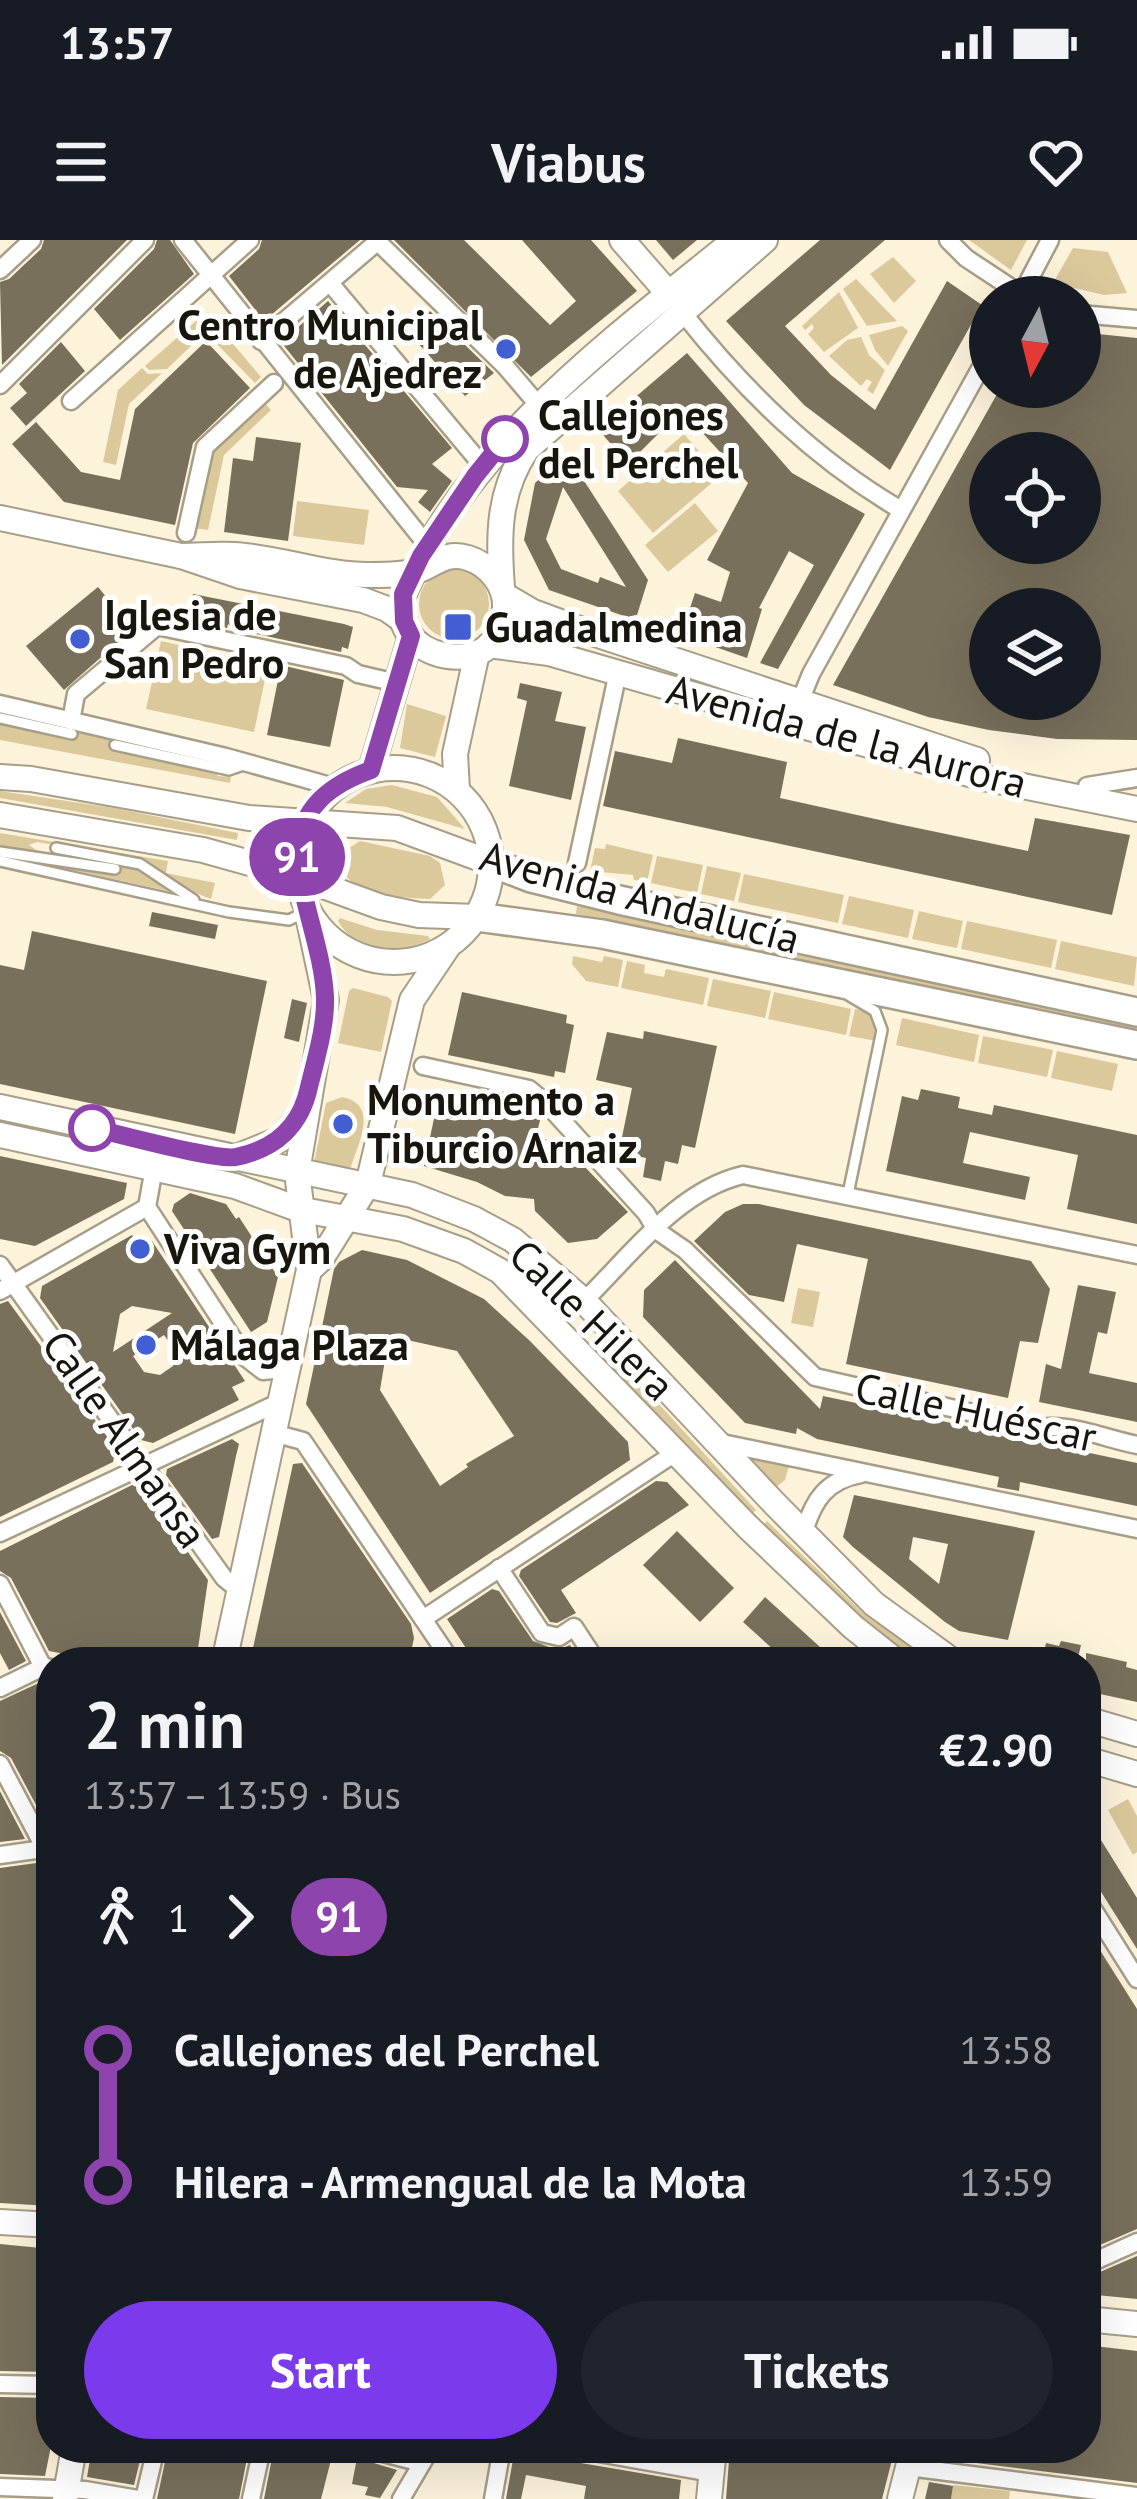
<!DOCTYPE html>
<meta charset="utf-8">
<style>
:root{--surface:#171b24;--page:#20242c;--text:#f1f3f6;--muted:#9ea1a6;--accent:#7c3aed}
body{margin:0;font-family:"PT Sans",sans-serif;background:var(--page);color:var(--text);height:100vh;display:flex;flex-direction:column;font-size:45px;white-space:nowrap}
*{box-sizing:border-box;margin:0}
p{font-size:39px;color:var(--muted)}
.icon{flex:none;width:66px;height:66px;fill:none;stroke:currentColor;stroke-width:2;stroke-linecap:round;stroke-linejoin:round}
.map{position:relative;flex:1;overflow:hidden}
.sheet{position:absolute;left:36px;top:1407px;width:1065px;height:816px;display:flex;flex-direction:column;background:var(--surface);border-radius:48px;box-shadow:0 12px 48px #0002}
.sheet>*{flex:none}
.badge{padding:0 24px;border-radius:39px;font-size:42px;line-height:78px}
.needle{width:78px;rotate:187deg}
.fabs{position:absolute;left:969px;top:36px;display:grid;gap:24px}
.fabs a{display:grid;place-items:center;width:132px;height:132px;border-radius:50%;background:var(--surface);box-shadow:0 12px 48px #0002;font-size:60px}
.map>.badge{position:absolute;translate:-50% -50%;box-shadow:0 0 0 6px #fff}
.legs{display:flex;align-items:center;gap:18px;height:132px;padding:0 48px;font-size:39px}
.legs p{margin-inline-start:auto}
.overview{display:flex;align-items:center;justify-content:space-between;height:204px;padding:0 48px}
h1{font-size:66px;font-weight:700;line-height:90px}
.primary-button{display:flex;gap:24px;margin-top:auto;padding:24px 48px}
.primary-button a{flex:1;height:138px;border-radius:72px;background:var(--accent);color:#fff;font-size:48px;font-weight:700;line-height:138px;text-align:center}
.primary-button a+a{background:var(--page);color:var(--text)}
ul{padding:0 48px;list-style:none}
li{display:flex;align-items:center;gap:42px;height:132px;font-size:45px}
li i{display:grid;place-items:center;width:18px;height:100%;margin:0 15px;background:currentColor}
li i::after{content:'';width:30px;height:30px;margin:-15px;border:9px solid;border-radius:50%;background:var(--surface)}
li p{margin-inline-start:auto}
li:first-child i{background:linear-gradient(#0000 50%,currentColor 0)}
li:last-child i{background:linear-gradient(currentColor 50%,#0000 0)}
.status{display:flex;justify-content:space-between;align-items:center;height:84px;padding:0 60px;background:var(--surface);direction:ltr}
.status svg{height:33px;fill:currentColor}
header{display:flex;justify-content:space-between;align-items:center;height:156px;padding:0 48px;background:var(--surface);font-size:54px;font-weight:700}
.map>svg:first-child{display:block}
.green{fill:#dbc99c}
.building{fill:#78705b;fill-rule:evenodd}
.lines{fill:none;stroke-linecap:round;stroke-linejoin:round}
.lane-casing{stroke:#a79e88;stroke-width:14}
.street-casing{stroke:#a79e88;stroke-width:21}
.secondary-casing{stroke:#a79e88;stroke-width:28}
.primary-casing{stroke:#a79e88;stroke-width:32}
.lane{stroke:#fff;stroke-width:9}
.street{stroke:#fff;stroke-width:16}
.secondary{stroke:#fff;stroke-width:24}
.primary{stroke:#fff;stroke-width:27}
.line-1-casing{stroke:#fff;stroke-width:27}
.line-1{stroke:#8e44ad;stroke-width:18}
.poi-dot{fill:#415fd2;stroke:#fff;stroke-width:4.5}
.stop-1-dot{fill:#fff;stroke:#8e44ad;stroke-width:6}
.labels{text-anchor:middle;stroke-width:10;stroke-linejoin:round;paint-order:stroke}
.poi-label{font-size:42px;font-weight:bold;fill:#18150d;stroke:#fff;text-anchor:start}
.stop-label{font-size:42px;font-weight:bold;fill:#18150d;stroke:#fff;text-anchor:start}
.street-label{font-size:42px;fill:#18150d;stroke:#fff}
</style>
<div class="status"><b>13:57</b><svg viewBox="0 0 49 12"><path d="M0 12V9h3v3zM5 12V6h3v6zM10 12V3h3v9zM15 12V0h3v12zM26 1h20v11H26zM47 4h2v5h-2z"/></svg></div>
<header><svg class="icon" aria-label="menu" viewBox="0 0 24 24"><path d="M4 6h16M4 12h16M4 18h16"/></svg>Viabus<svg class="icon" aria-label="heart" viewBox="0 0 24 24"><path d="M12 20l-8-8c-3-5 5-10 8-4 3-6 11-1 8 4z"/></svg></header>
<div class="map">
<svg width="1137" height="2259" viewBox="0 0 1137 2259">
<rect width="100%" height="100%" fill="#fdf3db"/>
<!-- green -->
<g class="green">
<polygon points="969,0 1027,0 1011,30"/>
<polygon points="1073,8 1108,12 1127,53 1104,55 1053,43"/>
<polygon points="893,17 916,41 894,63 870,34"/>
<polygon points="856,39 897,81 867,86 843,49"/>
<polygon points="839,52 858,88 824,112 808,94 814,88 812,84 805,90 802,86"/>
<polygon points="196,81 215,83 167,129 149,130 145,126"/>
<polygon points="902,86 908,91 888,126 875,110 869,95"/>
<polygon points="222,91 261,137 255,143 213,100"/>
<polygon points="861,97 869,115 885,130 873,154 867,150 872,142 867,139 861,146 829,116 847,100"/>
<polygon points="142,128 148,134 162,133 129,164 116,225 103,222 118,150"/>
<polygon points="261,159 271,170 224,215 208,290 193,288 211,207"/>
<polygon points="684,194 720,236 653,293 618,251"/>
<polygon points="297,261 369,270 364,305 293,296"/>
<polygon points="695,263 718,291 668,332 645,305"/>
<circle cx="454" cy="364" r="35"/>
<polygon points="161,401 268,425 254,492 146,469"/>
<polygon points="407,464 446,476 435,517 400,508"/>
<polygon points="0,483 68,499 75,489 115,498 116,510 216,531 218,536 231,537 230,543 0,500"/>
<polygon points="392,545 437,557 465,589 387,567 345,563 366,549"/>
<polygon points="0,551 114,568 238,593 237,600 0,558"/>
<polygon points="0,593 168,621 166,633 215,643 211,659 178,646 142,620 37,602 29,605 39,612 0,607"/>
<path d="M360 601 430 616 440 623 445 645 430 659C401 658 332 654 341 613Z"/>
<polygon points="606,604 653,615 647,642 634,640 633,635 590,631 595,608 605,609"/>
<polygon points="657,616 703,625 697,653 651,643"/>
<polygon points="26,620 114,634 116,623 147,632 173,652"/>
<polygon points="707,626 741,633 734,661 701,654"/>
<polygon points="744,634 844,655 838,683 738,662"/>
<polygon points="849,656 914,670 908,698 842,684"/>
<polygon points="577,666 1137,785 1137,791 576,674"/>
<polygon points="919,671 963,681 957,708 912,699"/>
<path d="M340 678 377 690 428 696 430 699C399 716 357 714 338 681Z"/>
<polygon points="967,681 1057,700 1051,728 961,709"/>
<polygon points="1061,701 1137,717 1134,746 1055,729"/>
<polygon points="573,716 602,722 604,716 623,720 618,747 586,741 572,724"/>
<polygon points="627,721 645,725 644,733 664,737 666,729 709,738 703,765 621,748"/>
<polygon points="713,739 771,751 765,778 707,766"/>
<polygon points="353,748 388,757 392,761 381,812 338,803 349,751"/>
<polygon points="774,752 851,769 846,795 768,779"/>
<path d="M855 769C872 771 882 784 877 801L849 796Z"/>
<polygon points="902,778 979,795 974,822 896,805"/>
<polygon points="983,796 1053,810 1047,837 978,823"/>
<polygon points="1057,811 1118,824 1112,851 1051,838"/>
<path d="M342 857C379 864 359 902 351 927L346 929 314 923 326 863Z"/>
<polygon points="798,1048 820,1052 813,1087 791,1083"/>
<polygon points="613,1114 756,1270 751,1275 604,1124"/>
<polygon points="746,1215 790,1222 785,1240 776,1247"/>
<polygon points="767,1281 861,1371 934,1422 915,1422 857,1378 762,1286"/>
<polygon points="1128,1559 1137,1576 1137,1612 1133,1615 1108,1570"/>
<polygon points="953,2245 1010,2251 1009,2259 951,2259"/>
</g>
<!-- building -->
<g class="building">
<polygon points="44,0 127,0 2,125 0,42 9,39 41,9"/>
<polygon points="157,0 170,0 194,34 120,100 94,69 154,9"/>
<polygon points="262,0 360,0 264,81 229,36 259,9"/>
<polygon points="394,0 464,0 550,85 576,61 522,0 591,0 637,51 531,137"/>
<polygon points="656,0 697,0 673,20"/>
<polygon points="820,0 885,0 785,86 831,135 875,170 947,41 982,65 890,230 804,165 726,81"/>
<polygon points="328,61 452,208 432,224 452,241 430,272 418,262 428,250 397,247 281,102"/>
<polygon points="430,71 494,133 465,156 409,93"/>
<path d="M1088 93 1137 98V500L1057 499 989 490 928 477 833 445 1001 147H1080V109H1089L1094 102ZM990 213H1080V303H990ZM990 369H1080V459H990Z"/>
<polygon points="206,101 250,148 193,203 175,285 64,262 12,204 36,182 81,232 120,240 135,169"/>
<polygon points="61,102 85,131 26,186 10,168 27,153 19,144"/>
<polygon points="687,113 792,233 865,274 778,429 760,423 814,325 789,311 759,368 762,369 747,418 681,395 695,353 721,362 730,332 707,320 748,243 682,170 628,224 598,189"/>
<polygon points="256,197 301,203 288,301 224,292 233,218 253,221"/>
<path d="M570 219 648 340 637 375 627 377 549 350 524 300 535 243 560 221ZM563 247 597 301 626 347 600 337 598 343 561 329 546 299Z"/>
<polygon points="98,347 133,389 64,450 26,406"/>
<polygon points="193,354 344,384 353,387 348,409 342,407 341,412 237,390 228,384 227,388 195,381 196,377 189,376"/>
<polygon points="281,425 344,440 330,507 267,495"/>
<polygon points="520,443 562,452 555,481 586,487 571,560 509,546 527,461 517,458"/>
<polygon points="678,498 787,522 780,558 898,584 1028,611 1035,578 1130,595 1112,675 603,566 615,511 672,523"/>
<polygon points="152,672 218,685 215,699 149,686"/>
<polygon points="32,691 267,741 235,894 0,844 0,725 24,730"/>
<polygon points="462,752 567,775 566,783 574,785 565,833 555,831 554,837 448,815"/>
<polygon points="292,759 307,763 299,802 284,798"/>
<polygon points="644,791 717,806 695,908 682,905 678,924 665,921 661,941 643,937 646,918 619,912 632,848 596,840 607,792 643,799"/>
<polygon points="921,849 960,857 958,868 992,875 994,865 1137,895 1137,984 1067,969 1078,915 970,892 963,923 1030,937 1025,960 886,931 902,856 918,860"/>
<polygon points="440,850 535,870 541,876 536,897 562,903 628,972 597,999 568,1003 535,971 534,959 505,956 477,942 424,926"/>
<polygon points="0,916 127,943 124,959 35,1006 0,999"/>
<polygon points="190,953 226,964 236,979 239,977 278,1037 267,1082 251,1092 172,971 174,964"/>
<polygon points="743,964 759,964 1031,1021 1050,1049 1038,1103 1020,1101 1008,1158 846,1124 868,1019 797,1004 784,1062 749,1055 694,1001 725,972"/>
<path d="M132 995 140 1008 152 1001 245 1141 232 1147 239 1160 153 1203 141 1200 40 1058 42 1046ZM132 1066 172 1073 113 1112 120 1074ZM164 1095 176 1112 173 1126 160 1135 144 1132 133 1116Z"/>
<path d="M362 1010 407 1020 484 1059 530 1101 628 1202 630 1220 430 1353 306 1164 334 1029 339 1022ZM389 1096 457 1111 514 1196 466 1224 468 1227 440 1246 380 1150Z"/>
<polygon points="675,1020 820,1169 823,1156 994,1192 1013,1201 1033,1201 1137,1223 1137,1266 1020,1242 1019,1251 997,1247 999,1237 817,1199 797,1188 796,1194 745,1183 643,1077 644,1050"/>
<polygon points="1078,1045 1116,1052 1107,1094 1098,1092 1089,1133 1137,1143 1137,1182 1039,1162 1046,1124 1061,1129"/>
<polygon points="8,1061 116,1209 113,1222 0,1277 0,1064"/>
<polygon points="232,1199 239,1204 236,1216 219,1297 212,1299 166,1235 167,1229"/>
<polygon points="302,1223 411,1384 414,1398 409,1422 377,1422 328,1412 326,1422 250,1422 293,1224"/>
<polygon points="656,1241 667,1242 689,1265 561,1350 576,1373 557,1383 550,1382 519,1336 521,1330"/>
<polygon points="132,1245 141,1247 208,1340 196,1422 107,1422 49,1411 11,1338 0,1331 0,1311"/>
<path d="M854 1255 1035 1291 1008 1400 959 1391 945 1382 853 1307 843 1297ZM913 1297 948 1304 939 1344 909 1319Z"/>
<polygon points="677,1291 734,1348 700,1382 643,1325"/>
<polygon points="492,1349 499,1351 533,1401 557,1410 570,1405 582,1422 475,1422 447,1379"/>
<polygon points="765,1357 820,1407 837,1422 787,1422 743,1382"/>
<polygon points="0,1372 26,1421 9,1430 0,1413"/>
<polygon points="1061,1401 1081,1405 1077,1422 1042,1422 1046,1403 1059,1406"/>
<polygon points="1086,1413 1127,1422 1126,1427 1137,1430 1137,1462 1086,1451"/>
<polygon points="43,1441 51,1443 51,1593 11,1518 0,1511 0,1461"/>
<polygon points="0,1551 25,1599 0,1602"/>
<polygon points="1086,1576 1137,1658 1137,1709 1086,1628"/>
<polygon points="51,1621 51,1966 0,1963 0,1628"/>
<polygon points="1086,1688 1137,1769 1137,1989 1086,2011"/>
<polygon points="0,2004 51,2009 49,2132 0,2131"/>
<polygon points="1137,2016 1137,2059 1086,2054 1086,2038"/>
<polygon points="1086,2105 1137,2111 1137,2243 936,2218 938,2208 1086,2208"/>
<polygon points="0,2157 51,2158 51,2206 45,2236 0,2234"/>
<polygon points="92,2208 143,2208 134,2245 87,2237"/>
<polygon points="168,2208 249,2208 239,2259 157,2259"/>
<polygon points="274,2208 334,2208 321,2259 264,2259"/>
<polygon points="515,2208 559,2211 569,2221 681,2240 679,2259 584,2259 586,2246 526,2235 521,2259 506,2259"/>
<polygon points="730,2208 895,2208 882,2259 726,2259"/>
<polygon points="357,2218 397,2230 380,2258 365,2255 368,2247 352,2244"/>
<polygon points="929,2242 953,2246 951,2259 925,2259"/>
</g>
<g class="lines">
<!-- lane casing -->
<g class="lane-casing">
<g id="lane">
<polyline points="1080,100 1085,101"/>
<polyline points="0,478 72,494"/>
<polyline points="115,505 229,530 249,523"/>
<polyline points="56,608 140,624 194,660"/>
<polyline points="0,612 115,629"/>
<polyline points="0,621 229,672 289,680 305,672"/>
<polyline points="848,755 875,771 882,790 848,954"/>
</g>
</g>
<!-- street casing -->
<g class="street-casing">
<g id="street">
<polyline points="183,0 427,305"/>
<polyline points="376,0 505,126 540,167"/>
<polyline points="948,0 966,18 1025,57"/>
<polyline points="0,30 32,0"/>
<polyline points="330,43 482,225"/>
<polyline points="1020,57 1050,0"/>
<path d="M683 73C745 151 814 219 901 270"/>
<polyline points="1080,74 1137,79"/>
<polyline points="261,101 377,2"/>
<polyline points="0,145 145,0"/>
<polyline points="71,161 250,0"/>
<polyline points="186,293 205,207 274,143"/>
<polyline points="0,464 226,517 334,547"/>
<polyline points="796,471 811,434 990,111"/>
<polyline points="71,481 76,454 157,386 346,426 358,434 397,443"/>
<polyline points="1087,546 1137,538"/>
<polyline points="577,623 618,432"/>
<path d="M423 826 529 849 546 863 646 973 656 990 685 1010 815 1137 995 1178C1018 1195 1026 1188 1050 1187 1077 1186 1111 1200 1137 1205"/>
<polyline points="147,967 245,1117 263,1131 273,1130 289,1121"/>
<polyline points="0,1025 224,1338 240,1351"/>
<polyline points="0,1051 147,967 154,928"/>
<path d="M584 1061C630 1016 678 950 743 935L1137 1015"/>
<polyline points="273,1193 303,1201 452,1422"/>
<polyline points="717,1202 1137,1289"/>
<path d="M804 1292C813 1261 826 1240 861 1234"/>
<polyline points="0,1293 280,1162"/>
<polyline points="499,1328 542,1393 559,1397 574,1387 597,1422"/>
<polyline points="0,1344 43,1427"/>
<polyline points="423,1379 675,1213"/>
<polyline points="0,1448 43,1427 51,1428"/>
<polyline points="0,1524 44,1607"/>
<polyline points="0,1615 50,1608"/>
<polyline points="1086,1658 1137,1739"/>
<polyline points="1086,2025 1137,2002"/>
<polyline points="0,2144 51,2145"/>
<polyline points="364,2208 414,2221"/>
<polyline points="571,2208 712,2233"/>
<polyline points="908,2227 1137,2256"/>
<polyline points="0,2247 85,2250 138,2259"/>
<polyline points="144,2259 156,2208"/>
<polyline points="251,2259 262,2208"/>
<polyline points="401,2259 431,2208"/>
<polyline points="493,2259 502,2208"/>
</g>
</g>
<!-- secondary casing -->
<g class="secondary-casing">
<g id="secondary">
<polyline points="622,0 669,54"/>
<polyline points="0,278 181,316 240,336 363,360 387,369 404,381"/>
<path d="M181 316C202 316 224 313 245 316 286 320 330 336 371 335 385 335 404 335 417 331 436 324 446 311 468 318 488 324 505 344 505 365 507 450 375 420 406 349 471 203 613 99 735 0"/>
<path d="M502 347C498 297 498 251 527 209L765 0"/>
<polyline points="504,355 533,372 571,386 977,520"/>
<polyline points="489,405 549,413 983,538 1137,569"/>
<circle cx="394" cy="625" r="97"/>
<polyline points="371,530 411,396"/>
<polyline points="0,537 31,539 249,578 397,588 492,623"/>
<polyline points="457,550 455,514 477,413"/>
<polyline points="0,575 203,610 296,636 381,667 419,675 477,677"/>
<polyline points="0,867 412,955 474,979 513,1000 584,1061 774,1263 874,1364 954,1422"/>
<polyline points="0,895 235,946 298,969 403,989 464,1011 500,1031 748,1287 853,1387 897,1422"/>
<polyline points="234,918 281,899 303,872"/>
<polyline points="309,1030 321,1019 368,944 412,760 447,708"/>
<polyline points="224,1422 309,1030 297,932 326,760 307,671"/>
<polyline points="1086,1479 1137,1494"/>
<polyline points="1086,1519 1137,1534"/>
<polyline points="0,1982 51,1985"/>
<polyline points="1086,2079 1137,2084"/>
<polyline points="65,2259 74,2208"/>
<polyline points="709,2259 714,2208"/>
<polyline points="900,2259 913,2208"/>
</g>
</g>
<!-- primary casing -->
<g class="primary-casing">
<g id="primary">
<polyline points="492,623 531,638 619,660 1137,772"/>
<polyline points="477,677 602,694 1137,805"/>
</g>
</g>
<!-- lane -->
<use href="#lane" class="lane"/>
<!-- street -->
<use href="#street" class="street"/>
<!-- secondary -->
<use href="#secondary" class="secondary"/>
<!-- primary -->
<use href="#primary" class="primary"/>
</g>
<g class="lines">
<!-- line-1 casing -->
<g class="line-1-casing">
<path id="line-1" d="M92 888C118 894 217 921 236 917 276 909 301 885 309 847 316 818 326 786 325 757 321 668 245 575 371 530L411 396 404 381 403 354 421 316 475 236 505 199"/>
</g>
<!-- line-1 -->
<use href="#line-1" class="line-1"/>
</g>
<!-- markers -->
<g class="poi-dot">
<circle cx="506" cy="109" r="12"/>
<rect x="443" y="372" width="30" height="30" rx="6"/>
<circle cx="80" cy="399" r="12"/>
<circle cx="343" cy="884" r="12"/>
<circle cx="140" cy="1009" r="12"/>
<circle cx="146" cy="1105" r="12"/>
</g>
<g class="stop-1-dot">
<circle cx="505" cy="199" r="21"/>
<circle cx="92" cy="888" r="21"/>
</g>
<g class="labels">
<!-- poi labels -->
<g class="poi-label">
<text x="482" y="100" text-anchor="end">Centro Municipal<tspan x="482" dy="48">de Ajedrez</tspan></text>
<text x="104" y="390">Iglesia de<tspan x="104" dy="48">San Pedro</tspan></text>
<text x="485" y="402">Guadalmedina</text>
<text x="367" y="875">Monumento a<tspan x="367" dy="48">Tiburcio Arnaiz</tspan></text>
<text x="164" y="1024">Viva Gym</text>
<text x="170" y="1120">Málaga Plaza</text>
</g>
<!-- stop labels -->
<g class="stop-label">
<text x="538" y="190">Callejones<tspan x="538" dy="48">del Perchel</tspan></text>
</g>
<!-- street labels -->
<g class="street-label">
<text transform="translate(847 496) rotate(15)" y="15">Avenida de la Aurora</text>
<text transform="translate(640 657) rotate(15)" y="15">Avenida Andalucía</text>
<text transform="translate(592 1080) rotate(44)" y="15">Calle Hilera</text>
<text transform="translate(976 1172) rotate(12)" y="15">Calle Huéscar</text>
<text transform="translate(125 1199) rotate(55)" y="15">Calle Almansa</text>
</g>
</g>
</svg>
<div class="fabs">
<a><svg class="needle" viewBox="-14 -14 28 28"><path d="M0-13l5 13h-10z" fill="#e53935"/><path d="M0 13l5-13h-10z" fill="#9ea1a6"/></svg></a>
<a><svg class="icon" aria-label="locate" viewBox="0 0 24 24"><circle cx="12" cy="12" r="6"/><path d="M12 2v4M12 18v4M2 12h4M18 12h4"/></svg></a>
<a><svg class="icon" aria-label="layers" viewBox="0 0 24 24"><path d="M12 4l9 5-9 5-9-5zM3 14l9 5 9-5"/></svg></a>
</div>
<b class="badge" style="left:297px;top:617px;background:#8e44ad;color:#fff">91</b>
<section class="sheet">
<div class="overview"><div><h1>2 min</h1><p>13:57 – 13:59 · Bus</p></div><b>€2.90</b></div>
<div class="legs"><svg class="icon" aria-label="walk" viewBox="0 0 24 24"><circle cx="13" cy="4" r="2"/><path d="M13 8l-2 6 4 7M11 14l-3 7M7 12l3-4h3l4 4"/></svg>1<svg class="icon" aria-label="forward" viewBox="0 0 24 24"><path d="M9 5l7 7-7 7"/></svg><b class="badge" style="background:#8e44ad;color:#fff">91</b></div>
<ul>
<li><i style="color:#8e44ad"></i><b>Callejones del Perchel</b><p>13:58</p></li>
<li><i style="color:#8e44ad"></i><b>Hilera - Armengual de la Mota</b><p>13:59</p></li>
</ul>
<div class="primary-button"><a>Start</a><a>Tickets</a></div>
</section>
</div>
